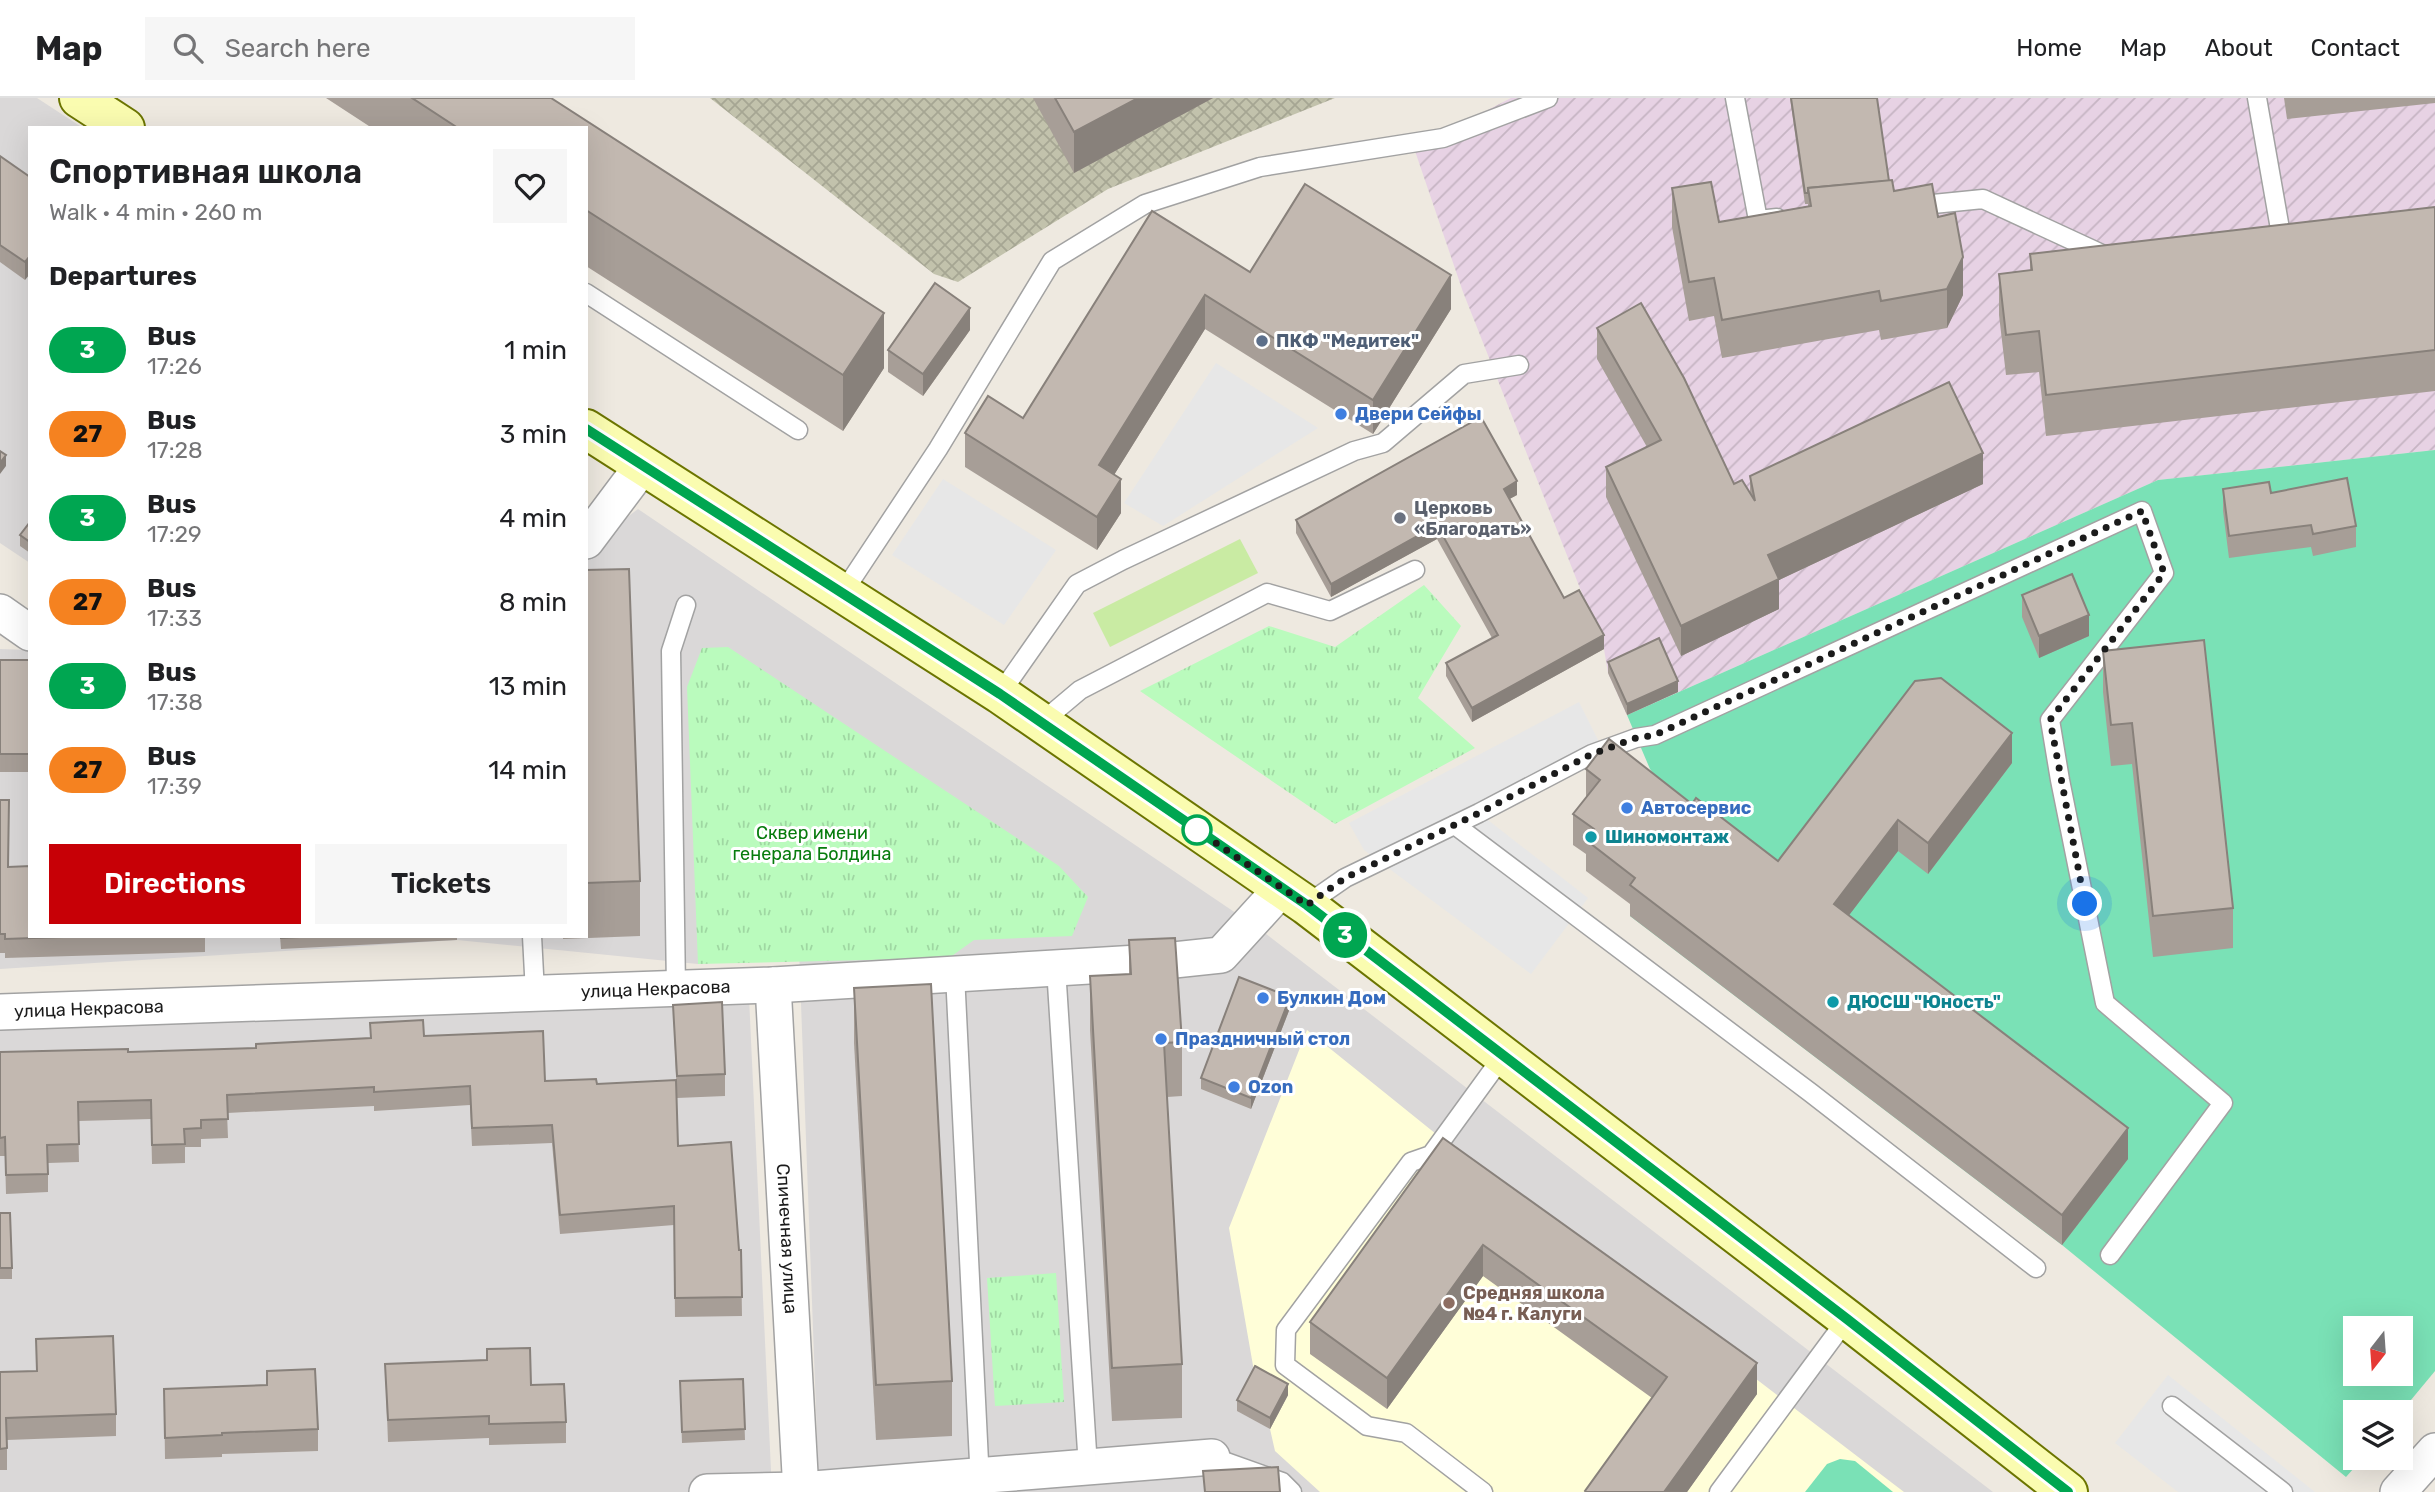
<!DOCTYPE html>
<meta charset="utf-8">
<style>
:root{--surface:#fff;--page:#f6f6f6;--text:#202124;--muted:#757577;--line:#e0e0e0;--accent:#c70006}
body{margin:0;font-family:Rubik,sans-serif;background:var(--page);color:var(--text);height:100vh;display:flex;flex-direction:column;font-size:26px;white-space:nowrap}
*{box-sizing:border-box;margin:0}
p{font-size:23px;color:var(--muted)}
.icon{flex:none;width:38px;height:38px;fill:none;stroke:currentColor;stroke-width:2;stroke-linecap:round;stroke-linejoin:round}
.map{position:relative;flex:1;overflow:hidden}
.details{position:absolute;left:28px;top:28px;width:560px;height:812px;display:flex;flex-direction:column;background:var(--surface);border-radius:0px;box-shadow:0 7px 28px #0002}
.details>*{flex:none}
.badge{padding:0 14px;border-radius:23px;font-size:24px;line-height:46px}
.needle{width:46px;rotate:197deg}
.fabs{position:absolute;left:2343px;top:1218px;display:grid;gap:14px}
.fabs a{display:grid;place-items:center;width:70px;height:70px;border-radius:0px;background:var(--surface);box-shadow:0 7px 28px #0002;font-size:35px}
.you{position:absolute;width:35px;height:35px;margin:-18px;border:5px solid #fff;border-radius:50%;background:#1a73e8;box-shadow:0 0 0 10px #1a73e833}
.map>.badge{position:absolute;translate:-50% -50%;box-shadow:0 0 0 4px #fff}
h2{padding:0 21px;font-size:26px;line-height:63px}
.round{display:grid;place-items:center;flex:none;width:74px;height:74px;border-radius:0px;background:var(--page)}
.headline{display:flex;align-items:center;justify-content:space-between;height:119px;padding:0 21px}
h1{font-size:33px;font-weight:600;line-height:52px}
.action{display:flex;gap:14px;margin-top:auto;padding:14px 21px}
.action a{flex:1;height:80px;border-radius:0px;background:var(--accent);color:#fff;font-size:28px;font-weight:600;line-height:80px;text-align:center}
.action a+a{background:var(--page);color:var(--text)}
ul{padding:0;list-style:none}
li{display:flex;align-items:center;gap:21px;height:84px;padding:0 21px}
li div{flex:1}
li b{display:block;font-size:26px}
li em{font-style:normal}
li .badge{min-width:77px;font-weight:700;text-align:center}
header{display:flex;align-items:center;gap:42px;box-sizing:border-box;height:98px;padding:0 35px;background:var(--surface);border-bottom:2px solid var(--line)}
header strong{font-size:33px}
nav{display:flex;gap:38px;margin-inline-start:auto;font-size:24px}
.search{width:490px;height:63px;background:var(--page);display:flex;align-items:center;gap:18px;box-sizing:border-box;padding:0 24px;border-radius:0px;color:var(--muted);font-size:26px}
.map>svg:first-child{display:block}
.residential{fill:#dad8d8}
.industrial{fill:url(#industrial-furrows)}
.education{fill:#fffed8}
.construction{fill:url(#construction-cross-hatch)}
.grass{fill:#c9eba3}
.park{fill:url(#park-tufts)}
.pitch{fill:#7ae1b6;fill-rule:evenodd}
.parking{fill:#e7e7e7}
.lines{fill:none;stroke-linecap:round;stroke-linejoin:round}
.lane-casing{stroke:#a2a2a2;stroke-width:21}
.street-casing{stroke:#a2a2a2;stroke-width:38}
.secondary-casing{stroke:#6c7500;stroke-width:42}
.lane{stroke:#fff;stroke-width:18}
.street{stroke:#fff;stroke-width:35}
.secondary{stroke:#fafcb0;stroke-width:38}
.wall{fill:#a79e97}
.shaded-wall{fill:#88817b}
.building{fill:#c2b8b0;stroke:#88817b;stroke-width:2}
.line-casing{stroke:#fff;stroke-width:16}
.line{stroke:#00a651;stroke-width:10}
.walk{stroke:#1b1b1b;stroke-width:7;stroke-dasharray:0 12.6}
.service-dot{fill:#5c6f8a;stroke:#fff;stroke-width:2.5}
.shop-dot{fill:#3f7fe0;stroke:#fff;stroke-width:2.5}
.worship-dot{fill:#6b7280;stroke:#fff;stroke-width:2.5}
.stop-dot{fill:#fff;stroke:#00a651;stroke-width:3.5}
.culture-dot{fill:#0f9aa8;stroke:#fff;stroke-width:2.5}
.education-dot{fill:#8d6e63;stroke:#fff;stroke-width:2.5}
.labels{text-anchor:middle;stroke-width:6;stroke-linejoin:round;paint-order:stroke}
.service-label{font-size:18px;font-weight:bold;fill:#4e5e75;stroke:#fff;text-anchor:start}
.shop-label{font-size:18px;font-weight:bold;fill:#366cbe;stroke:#fff;text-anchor:start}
.worship-label{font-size:18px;font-weight:bold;fill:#5b616d;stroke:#fff;text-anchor:start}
.park-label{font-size:18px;fill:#077c0d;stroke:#fff}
.culture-label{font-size:18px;font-weight:bold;fill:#0d838f;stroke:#fff;text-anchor:start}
.street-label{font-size:18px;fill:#1b1b1b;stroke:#fff}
.education-label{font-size:18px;font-weight:bold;fill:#785e54;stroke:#fff;text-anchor:start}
</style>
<header>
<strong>Map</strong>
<div class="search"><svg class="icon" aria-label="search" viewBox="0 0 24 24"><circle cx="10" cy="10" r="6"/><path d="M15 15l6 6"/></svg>Search here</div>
<nav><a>Home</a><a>Map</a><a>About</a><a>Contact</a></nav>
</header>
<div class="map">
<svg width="2435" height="1394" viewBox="0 0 2435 1394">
<defs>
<pattern id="industrial-furrows" width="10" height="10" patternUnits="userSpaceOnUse" patternTransform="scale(1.75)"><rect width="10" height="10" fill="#e7d2e4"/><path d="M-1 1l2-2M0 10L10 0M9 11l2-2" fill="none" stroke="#c6b4c3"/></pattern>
<pattern id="construction-cross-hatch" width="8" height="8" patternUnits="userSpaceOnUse" patternTransform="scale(1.75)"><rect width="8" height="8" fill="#c2c2ac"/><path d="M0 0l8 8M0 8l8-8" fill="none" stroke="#a6a693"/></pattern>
<pattern id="park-tufts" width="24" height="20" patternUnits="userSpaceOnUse" patternTransform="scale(1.75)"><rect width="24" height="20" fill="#bafbbd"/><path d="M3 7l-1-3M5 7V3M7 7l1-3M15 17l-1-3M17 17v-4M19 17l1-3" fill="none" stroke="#9fd7a2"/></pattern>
</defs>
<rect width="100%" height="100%" fill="#eee9e0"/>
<!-- residential -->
<g class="residential">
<polygon points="0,0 37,0 83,30 30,30 30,465 0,445"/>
<polygon points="638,411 1261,832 1993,1394 819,1394 799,851 698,866 457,842 0,871 0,551 30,552 30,838 586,838 586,450"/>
<polygon points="749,899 772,1394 0,1394 0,932"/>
</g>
<!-- industrial -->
<polygon class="industrial" points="1511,0 2435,0 2435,352 2158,382 1627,617 1608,575 1604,551 1463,194 1414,50"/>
<!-- education -->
<polygon class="education" points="1307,932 1441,1040 1904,1394 1320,1394 1275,1353 1270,1331 1288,1297 1255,1279 1229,1130"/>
<!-- construction -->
<polygon class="construction" points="710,0 1335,0 1108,91 958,184 934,176"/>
<!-- grass -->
<polygon class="grass" points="1240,441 1258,475 1110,549 1093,515"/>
<!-- park -->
<g class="park">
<polygon points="1424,487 1461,528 1418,600 1475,650 1335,726 1140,593 1269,528 1335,549"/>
<polygon points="728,549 1059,768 1088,799 1072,838 974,842 949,860 698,866 687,589 702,550"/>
<polygon points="1056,1175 1064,1304 995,1308 987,1180"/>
</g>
<!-- pitch -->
<g class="pitch">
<path d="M2435 352V1273L2401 1314H2356V1360H2363L2346 1379 2062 1147 1630 818 1696 731 1650 671 1627 617 2158 382ZM2356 1230H2401V1276H2356Z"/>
<polygon points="1840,1361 1855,1363 1893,1394 1805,1394 1827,1366"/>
</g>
<!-- parking -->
<g class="parking">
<polygon points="1216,265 1318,330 1163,428 1124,405"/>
<polygon points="943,381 1056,452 1004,527 892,457"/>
<polygon points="1579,604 1603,652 1479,715 1588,800 1531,876 1364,752 1349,725"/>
<polygon points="2168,1277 2315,1394 2178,1394 2115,1345"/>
</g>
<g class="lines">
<!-- lane casing -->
<g class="lane-casing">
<g id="lane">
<polyline points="1735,0 1758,122 1777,120"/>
<polyline points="2257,0 2283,148"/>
<polyline points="1913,108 1983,101 2106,158"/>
<polyline points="586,195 798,332"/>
<polyline points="842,496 938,351 1052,163 1145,106 1260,69 1443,40 1548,0"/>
<polyline points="1000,596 1077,486 1123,462 1354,353 1383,345 1464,276 1519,267"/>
<polyline points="1042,624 1080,592 1267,495 1330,513 1415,472"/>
<polyline points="1455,727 1811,995 2036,1170"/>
<polyline points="1306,807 1345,780 1479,715 1592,656 1636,640 1655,637 2142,413 2164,475 2050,622 2060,682 2105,905 2223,1005 2110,1157"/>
<polyline points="532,838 535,895"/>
<polyline points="1056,870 1088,1369"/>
<polyline points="955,876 980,1384"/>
<polyline points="676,891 671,553 686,507"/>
<polyline points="2172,1308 2283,1394"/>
<polyline points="1212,1359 1282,1384 1292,1394"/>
<polyline points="1483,1394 1406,1335 1367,1328 1285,1267 1286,1232 1411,1064 1431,1057 1503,958"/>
<polyline points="1719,1394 1847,1221"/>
</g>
</g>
<!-- street casing -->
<g class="street-casing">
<g id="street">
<polyline points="586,443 643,367"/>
<polyline points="0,514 30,535"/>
<path id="s1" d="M773 887 801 1394"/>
<path id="s2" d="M0 914 773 887 1155 864 1221 857 1282 790"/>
<polyline points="707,1394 801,1392 1212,1359"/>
<polyline points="2398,1394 2435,1353"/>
</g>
</g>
<!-- secondary casing -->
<g class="secondary-casing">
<g id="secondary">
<polyline points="79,0 125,30"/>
<polyline points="586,331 1000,596 1306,807 1847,1221 2068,1394"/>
</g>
</g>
<!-- lane -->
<use href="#lane" class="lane"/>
<!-- street -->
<use href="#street" class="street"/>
<!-- secondary -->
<use href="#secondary" class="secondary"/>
</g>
<!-- wall -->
<g class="wall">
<polygon points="326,0 551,0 884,270 843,333 586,168 586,30 372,30"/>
<polygon points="1033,0 1213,0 1074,75"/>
<polygon points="1790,0 1877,0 1889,83 1894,93 1938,119 1963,197 1947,230 1881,242 1879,232 1722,260 1714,218 1689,223 1672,129 1672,90 1719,124 1808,108 1808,106 1805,106"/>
<polygon points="2284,0 2435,0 2435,5 2287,21"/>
<polygon points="0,58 30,79 25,182 0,164"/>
<polygon points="2435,109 2435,293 2046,338 2039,274 2006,277 1999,217 1999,176 2030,172 2030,156"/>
<polygon points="1152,113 1250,174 1451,211 1373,336 1205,231 1114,377 1121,415 1097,452 965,369 965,335 1023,320"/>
<polygon points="1597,230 1734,386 1750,395 1750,378 1983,386 1779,482 1779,511 1681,558 1606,399 1606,369 1647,349 1597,261"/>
<polygon points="970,232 923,298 888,274 888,252"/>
<polygon points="2223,391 2271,395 2356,428 2356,449 2313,458 2311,449 2229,460 2223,413"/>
<polygon points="1517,397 1509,401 1564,500 1604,551 1472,624 1446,578 1446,565 1492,540 1437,441 1331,499 1296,435 1296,422"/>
<polygon points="30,424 30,455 20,448 20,437"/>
<polygon points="586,472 640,783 640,838 563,841 563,838 586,838"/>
<polygon points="2022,497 2089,538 2039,560 2022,519"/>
<polygon points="2103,553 2233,810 2233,850 2153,859 2132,666 2111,668 2103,594"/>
<rect x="0" y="562" width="30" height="112"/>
<polygon points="1608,564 1678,594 1627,617 1608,575"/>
<polygon points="2012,665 1928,776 1898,753 1849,817 2128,1061 2062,1147 1630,818 1630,806 1586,773 1586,756 1573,747 1573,716 1586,700 1586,671 1692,706 1778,763"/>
<polygon points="0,702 9,769 30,838 205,838 205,854 5,860 5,855 0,855"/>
<polygon points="280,838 457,838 457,842 281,851"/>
<polygon points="1129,842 1182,944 1182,998 1167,999 1182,1266 1182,1320 1112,1323 1090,932 1090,878 1129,876"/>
<polygon points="854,890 952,1283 952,1338 876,1342 854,945"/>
<polygon points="673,907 725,976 725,998 677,1000"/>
<polygon points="1290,910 1251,1011 1201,991 1201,980"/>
<polygon points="370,925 424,938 545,983 597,986 678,1048 739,1152 741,1152 742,1218 675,1219 674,1127 560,1136 552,1045 472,1048 470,1007 374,1013 374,1008 227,1015 228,1040 201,1041 201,1049 185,1049 185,1065 152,1066 151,1021 78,1023 79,1064 48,1065 48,1094 6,1096 5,1058 0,1058 0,954 128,954 256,950 370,940"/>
<polygon points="1443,1040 1757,1296 1687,1394 1585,1394 1652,1300 1483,1178 1387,1311 1310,1256 1310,1224"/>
<polygon points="0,1115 12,1170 12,1181 0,1181"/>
<polygon points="36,1241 116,1316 116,1338 7,1342 7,1372 0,1372 0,1274 37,1273"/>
<polygon points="385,1266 531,1287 566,1324 566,1345 489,1347 489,1340 388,1344"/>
<polygon points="743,1281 745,1342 682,1345 680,1283"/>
<polygon points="164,1291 318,1331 318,1353 222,1356 222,1359 165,1361"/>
<polygon points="1288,1297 1270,1331 1237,1313 1237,1302"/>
</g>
<!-- shaded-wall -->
<g class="shaded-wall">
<polygon points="1138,0 1213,0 1074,75 1074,34"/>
<polygon points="30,158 30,176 25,182 25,164"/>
<polygon points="1963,159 1963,197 1947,230 1947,191"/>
<polygon points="1451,177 1451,211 1373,336 1373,302"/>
<polygon points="1205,197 1205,231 1099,401 1099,367"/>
<polygon points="970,210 970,232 923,298 923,276"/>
<polygon points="884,215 884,270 843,333 843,277"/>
<polygon points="1983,355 1983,386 1779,482 1779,511 1681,558 1681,528 1768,457"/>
<polygon points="6,357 6,368 0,376 0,365"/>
<polygon points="1121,381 1121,415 1097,452 1097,419"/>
<polygon points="1517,383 1517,397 1504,404 1504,391"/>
<polygon points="1437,427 1437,441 1331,499 1331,486"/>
<polygon points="2089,517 2089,538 2039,560 2039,538"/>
<polygon points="1604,537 1604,551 1472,624 1472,610"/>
<polygon points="1678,583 1678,594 1627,617 1627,606"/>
<polygon points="2012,635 2012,665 1928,776 1928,745"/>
<polygon points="1898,722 1898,753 1834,837 1834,806"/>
<polygon points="1290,899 1290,910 1251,1011 1251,1000"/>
<polygon points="2128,1030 2128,1061 2062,1147 2062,1117"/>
<polygon points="1483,1147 1483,1178 1387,1311 1387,1280"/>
<polygon points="1757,1265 1757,1296 1687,1394 1664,1394"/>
<polygon points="1288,1286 1288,1297 1270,1331 1270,1320"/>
</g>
<!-- building -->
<g class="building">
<polygon points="412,0 551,0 884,215 843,277 586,112 586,30 458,30"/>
<polygon points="1055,0 1138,0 1074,34"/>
<polygon points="1791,0 1877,0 1889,83 1808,90 1808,95 1805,95"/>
<polygon points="0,58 30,79 30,158 25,164 0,147"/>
<polygon points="1892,82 1894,93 1932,86 1938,119 1955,115 1963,159 1947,191 1881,203 1879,193 1722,222 1714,180 1689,184 1672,90 1711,84 1719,124 1811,108 1808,90"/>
<polygon points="1305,86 1451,177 1373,302 1205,197 1099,367 1121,381 1097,419 965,335 988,298 1023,320 1152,113 1250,174"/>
<polygon points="2435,109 2435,252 2046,297 2039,233 2006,237 1999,176 2032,172 2030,156"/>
<polygon points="935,185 970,210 923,276 888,252"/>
<polygon points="1641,205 1684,280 1734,386 1742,382 1755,403 1750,378 1949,284 1983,355 1768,457 1779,481 1681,528 1606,369 1661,342 1597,230"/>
<polygon points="1481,319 1517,383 1504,391 1564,500 1579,492 1604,537 1472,610 1446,565 1498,537 1437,427 1331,486 1296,422"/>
<polygon points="0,353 6,357 0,365"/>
<polygon points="2347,380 2356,428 2313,436 2311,427 2229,438 2223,391 2269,384 2271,395"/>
<polygon points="30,424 30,444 20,437"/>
<polygon points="629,471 640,783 586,785 586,472"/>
<polygon points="2072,476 2089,517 2039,538 2022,497"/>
<polygon points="1659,540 1678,583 1627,606 1608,564"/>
<polygon points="2204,542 2233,810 2153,818 2132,625 2111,627 2103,553"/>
<rect x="0" y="562" width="30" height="94"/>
<polygon points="1941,580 2012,635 1928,745 1898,722 1834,806 2128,1030 2062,1117 1630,787 1635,780 1586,742 1594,731 1573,716 1600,682 1586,671 1609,641 1692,706 1696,700 1778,763 1915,583"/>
<polygon points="0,702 9,702 8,769 30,768 30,838 93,838 5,841 5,836 0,836"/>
<polygon points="281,838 319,838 281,840"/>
<polygon points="1175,840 1182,944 1164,945 1182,1266 1112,1270 1090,878 1131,876 1129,842"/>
<polygon points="1239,879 1290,899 1251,1000 1201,980"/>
<polygon points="931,886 952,1283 876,1287 854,890"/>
<polygon points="722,904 725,976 677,978 673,907"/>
<polygon points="423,922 424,938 543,933 545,983 596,981 597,986 676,982 678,1048 731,1044 739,1152 741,1152 742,1199 675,1200 674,1108 560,1117 552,1027 472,1030 470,988 374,994 374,989 227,997 228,1021 201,1022 201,1030 184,1031 185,1046 152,1047 151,1002 78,1004 79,1046 47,1047 48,1076 6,1077 5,1039 0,1040 0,954 128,951 128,954 256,950 256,946 371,940 370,925"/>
<polygon points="1443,1040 1757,1265 1664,1394 1586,1394 1585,1393 1667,1279 1483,1147 1387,1280 1310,1224"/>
<polygon points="0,1115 10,1115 12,1170 0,1170"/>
<polygon points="113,1238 116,1316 6,1320 7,1350 0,1351 0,1274 37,1273 36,1241"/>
<polygon points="530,1250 531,1287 564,1286 566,1324 489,1326 489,1318 388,1322 385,1266 487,1262 487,1251"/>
<polygon points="1255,1268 1288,1286 1270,1320 1237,1302"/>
<polygon points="315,1271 318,1331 222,1335 222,1337 165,1340 164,1291 267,1287 267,1273"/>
<polygon points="743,1281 745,1331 682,1334 680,1283"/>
<polygon points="1278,1369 1280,1394 1205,1394 1203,1373"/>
</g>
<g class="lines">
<!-- line casing -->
<g class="line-casing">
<polyline id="line" points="586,331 1000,596 1307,807 1847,1221 2068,1394"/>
</g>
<!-- line -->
<use href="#line" class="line"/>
<!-- walk -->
<polyline class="walk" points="1197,732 1191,728 1307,807 1345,780 1479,715 1592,656 1636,640 1655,637 2142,413 2164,475 2050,622 2085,806"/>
</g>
<!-- markers -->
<circle class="service-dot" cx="1262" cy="243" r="7"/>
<g class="shop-dot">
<circle cx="1341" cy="316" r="7"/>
<circle cx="1627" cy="710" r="7"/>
<circle cx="1263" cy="900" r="7"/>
<circle cx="1161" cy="941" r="7"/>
<circle cx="1234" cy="989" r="7"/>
</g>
<circle class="worship-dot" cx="1400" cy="420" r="7"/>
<circle class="stop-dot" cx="1197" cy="732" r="14"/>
<g class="culture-dot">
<circle cx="1591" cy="739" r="7"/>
<circle cx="1833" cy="904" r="7"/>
</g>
<circle class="education-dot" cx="1449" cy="1205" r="7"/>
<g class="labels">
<!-- service labels -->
<g class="service-label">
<text x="1276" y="249">ПКФ "Медитек"</text>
</g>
<!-- shop labels -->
<g class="shop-label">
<text x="1355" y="322">Двери Сейфы</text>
<text x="1641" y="716">Автосервис</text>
<text x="1277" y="906">Булкин Дом</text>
<text x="1175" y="947">Праздничный стол</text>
<text x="1248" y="995">Ozon</text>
</g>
<!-- worship labels -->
<g class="worship-label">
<text x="1414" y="416">Церковь<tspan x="1414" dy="21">«Благодать»</tspan></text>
</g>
<!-- park labels -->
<g class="park-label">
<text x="812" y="741">Сквер имени<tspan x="812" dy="21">генерала Болдина</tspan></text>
</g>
<!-- culture labels -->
<g class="culture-label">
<text x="1605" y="745">Шиномонтаж</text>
<text x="1847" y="910">ДЮСШ "Юность"</text>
</g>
<!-- street labels -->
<g class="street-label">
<text dy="6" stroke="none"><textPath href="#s2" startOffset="656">улица Некрасова</textPath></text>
<text dy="6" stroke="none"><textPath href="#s2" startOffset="89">улица Некрасова</textPath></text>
<text dy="6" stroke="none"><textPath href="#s1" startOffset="254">Спичечная улица</textPath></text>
</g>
<!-- education labels -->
<g class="education-label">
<text x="1463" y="1201">Средняя школа<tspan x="1463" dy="21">№4 г. Калуги</tspan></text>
</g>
</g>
</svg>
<div class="fabs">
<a><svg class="needle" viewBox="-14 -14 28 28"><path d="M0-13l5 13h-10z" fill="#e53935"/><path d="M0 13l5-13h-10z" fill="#757577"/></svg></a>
<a><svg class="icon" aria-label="layers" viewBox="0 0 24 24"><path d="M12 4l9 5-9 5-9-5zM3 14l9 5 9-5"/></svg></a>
</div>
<div class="you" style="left:2085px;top:806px"></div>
<b class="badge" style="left:1345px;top:837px;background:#00a651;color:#fff">3</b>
<section class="details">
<div class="headline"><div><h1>Спортивная школа</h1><p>Walk · 4 min · 260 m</p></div><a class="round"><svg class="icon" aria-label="heart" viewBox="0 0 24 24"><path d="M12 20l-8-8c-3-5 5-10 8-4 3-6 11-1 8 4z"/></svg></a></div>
<h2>Departures</h2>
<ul>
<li><span class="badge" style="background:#00a651;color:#fff">3</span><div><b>Bus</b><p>17:26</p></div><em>1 min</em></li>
<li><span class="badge" style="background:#f58220;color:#111">27</span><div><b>Bus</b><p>17:28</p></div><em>3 min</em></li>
<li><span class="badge" style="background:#00a651;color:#fff">3</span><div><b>Bus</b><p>17:29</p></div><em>4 min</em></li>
<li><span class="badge" style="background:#f58220;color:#111">27</span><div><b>Bus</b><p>17:33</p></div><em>8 min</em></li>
<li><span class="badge" style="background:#00a651;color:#fff">3</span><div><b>Bus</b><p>17:38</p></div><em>13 min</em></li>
<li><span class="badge" style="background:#f58220;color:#111">27</span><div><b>Bus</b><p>17:39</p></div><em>14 min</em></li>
</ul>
<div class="action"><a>Directions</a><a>Tickets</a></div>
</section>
</div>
